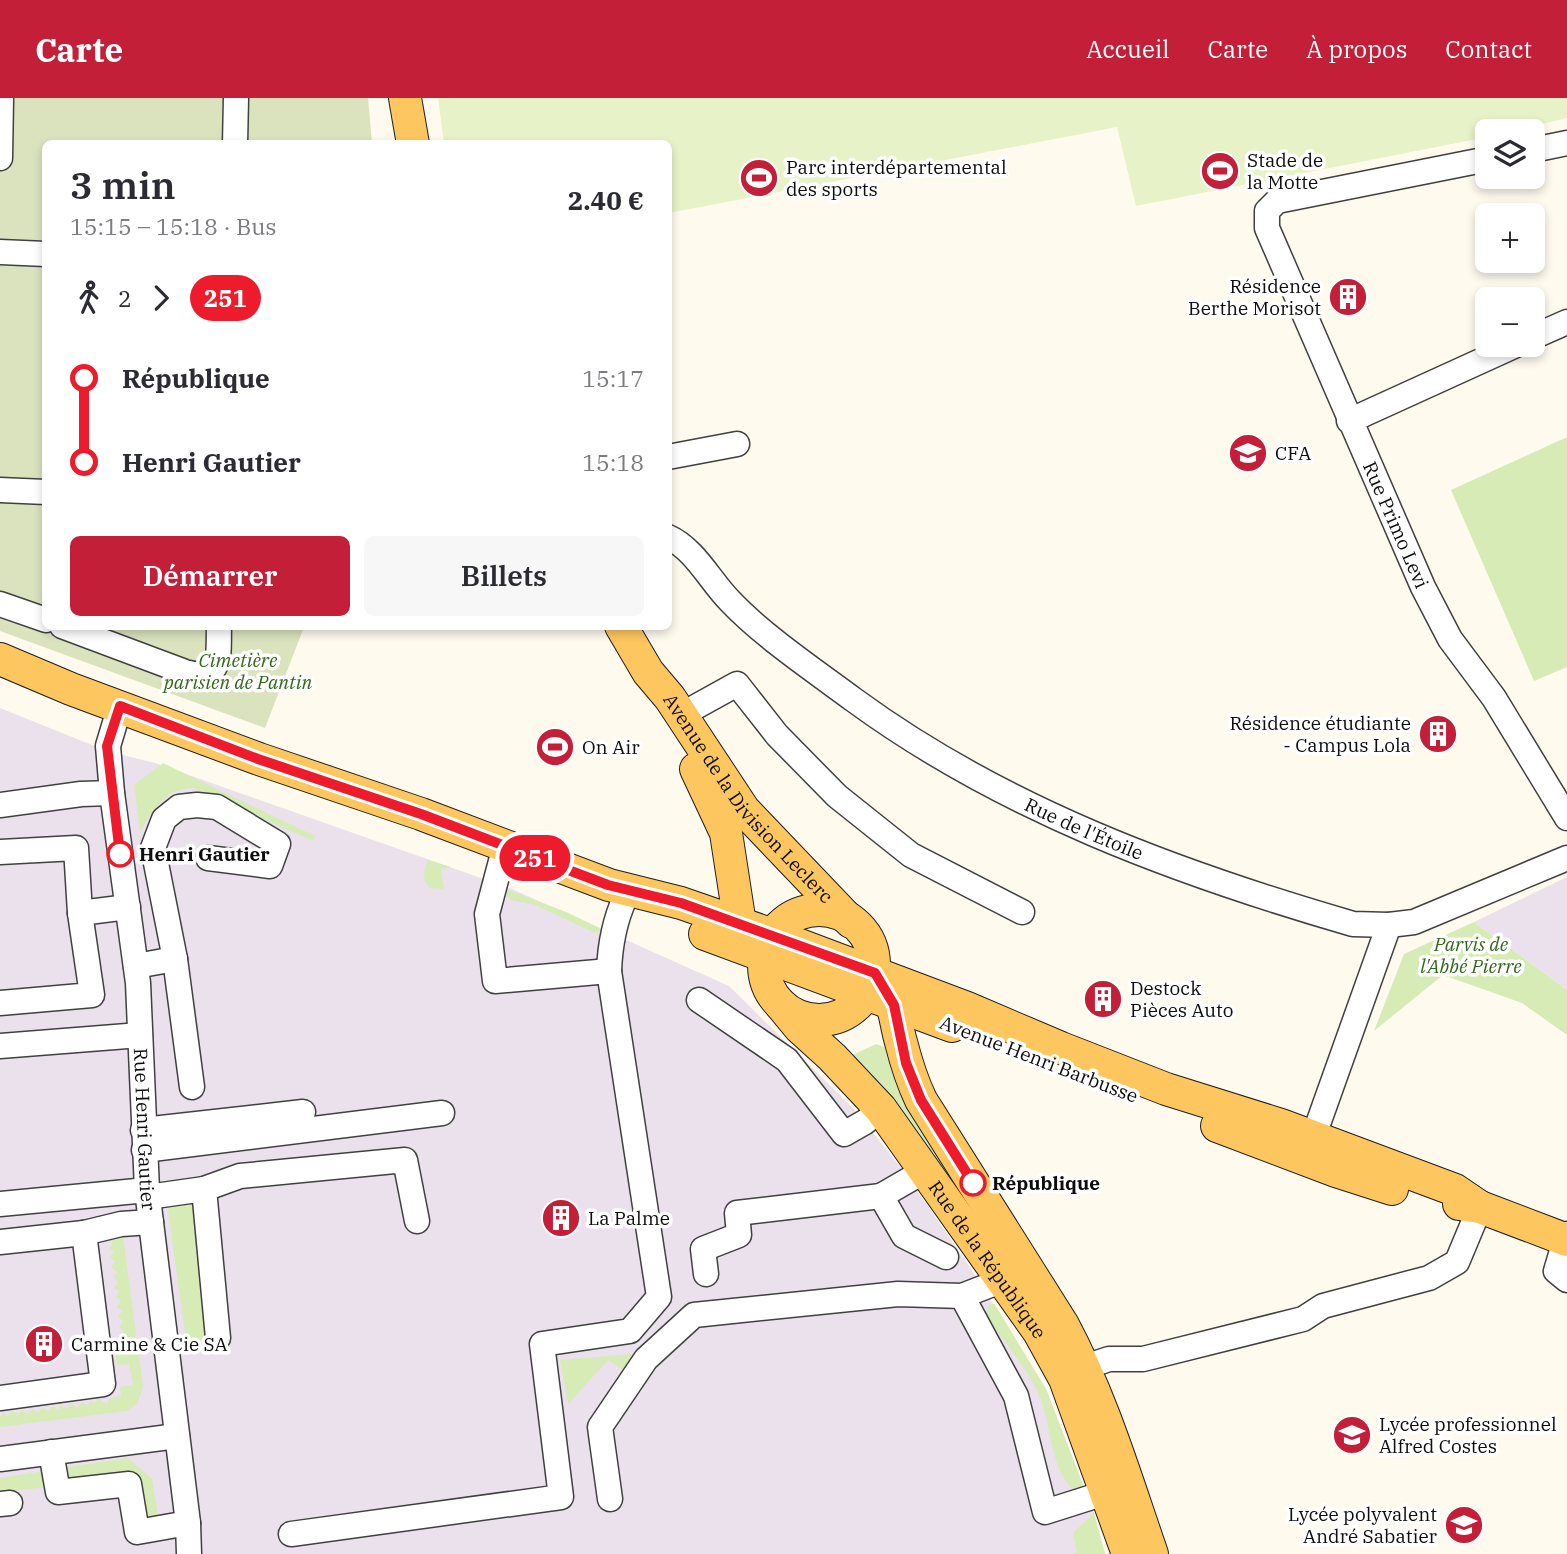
<!DOCTYPE html>
<html lang="fr">
<meta charset="utf-8">
<style>
:root{--surface:#fff;--page:#f7f7f7;--text:#2b2b33;--muted:#7c7c81;--accent:#c41f39}
body{margin:0;font-family:"IBM Plex Serif",serif;background:var(--page);color:var(--text);height:100vh;display:flex;flex-direction:column;font-size:26px;white-space:nowrap}
*{box-sizing:border-box;margin:0}
p{font-size:23px;color:var(--muted)}
.icon{flex:none;width:38px;height:38px;fill:none;stroke:currentColor;stroke-width:2;stroke-linecap:round;stroke-linejoin:round}
.map{position:relative;flex:1;overflow:hidden}
.details{position:absolute;left:42px;top:42px;width:630px;height:490px;display:flex;flex-direction:column;background:var(--surface);border-radius:10px;box-shadow:0 4px 10px #0003}
.details>*{flex:none}
.badge{padding:0 14px;border-radius:23px;font-size:24px;line-height:46px}
.buttons{position:absolute;left:1475px;top:21px;display:grid;gap:14px}
.buttons a{display:grid;place-items:center;width:70px;height:70px;border-radius:10px;background:var(--surface);box-shadow:0 4px 10px #0003;font-size:35px}
.map>.badge{position:absolute;translate:-50% -50%;box-shadow:0 0 0 4px #fff}
.legs{display:flex;align-items:center;gap:10px;height:77px;padding:0 28px;font-size:23px}
.legs p{margin-inline-start:auto}
.summary{display:flex;align-items:center;justify-content:space-between;height:119px;padding:0 28px}
h1{font-size:38px;font-weight:600;line-height:52px}
.action{display:flex;gap:14px;margin-top:auto;padding:14px 28px}
.action a{flex:1;height:80px;border-radius:10px;background:var(--accent);color:#fff;font-size:28px;font-weight:600;line-height:80px;text-align:center}
.action a+a{background:var(--page);color:var(--text)}
ul{padding:0 28px;list-style:none}
li{display:flex;align-items:center;gap:24px;height:84px;font-size:26px}
li i{display:grid;place-items:center;width:10px;height:100%;margin:0 9px;background:currentColor}
li i::after{content:'';width:18px;height:18px;margin:-9px;border:5px solid;border-radius:50%;background:var(--surface)}
li p{margin-inline-start:auto}
li:first-child i{background:linear-gradient(#0000 50%,currentColor 0)}
li:last-child i{background:linear-gradient(currentColor 50%,#0000 0)}
header{display:flex;align-items:center;gap:42px;box-sizing:border-box;height:98px;padding:0 35px;background:var(--accent);color:#fff}
header strong{font-size:33px}
nav{display:flex;gap:38px;margin-inline-start:auto;font-size:24px}
.map>svg:first-child{display:block}
.industrial{fill:#eae1ed}
.green{fill:#d7ebb6}
.cemetery{fill:#dae2be}
.pitch{fill:#e8f2c8}
.lines{fill:none;stroke-linecap:round;stroke-linejoin:round}
.minor-casing{stroke:#404040;stroke-width:27}
.major-casing{stroke:#1e1e1e;stroke-width:34}
.minor{stroke:#fff;stroke-width:24}
.major{stroke:#fec65f;stroke-width:32}
.line-1-casing{stroke:#fff;stroke-width:16}
.line-1{stroke:#ed1b2c;stroke-width:10}
.stop-1-dot{fill:#fff;stroke:#ed1b2c;stroke-width:3.5}
.labels{text-anchor:middle;stroke-width:7;stroke-linejoin:round;paint-order:stroke}
.poi-label{font-size:19px;fill:#0d0d0d;stroke:#fff;text-anchor:start}
.street-label{font-size:19px;fill:#0d0d0d;stroke:#fff}
.park-label{font-size:19px;font-style:italic;fill:#33681b;stroke:#fff}
.stop-label{font-size:19px;font-weight:bold;fill:#0d0d0d;stroke:#fff;text-anchor:start}
</style>
<header>
<strong>Carte</strong>
<nav><a>Accueil</a><a>Carte</a><a>À propos</a><a>Contact</a></nav>
</header>
<div class="map">
<svg width="1567" height="1456" viewBox="0 0 1567 1456">
<rect width="100%" height="100%" fill="#fffaee"/>
<!-- industrial -->
<g class="industrial">
<polygon points="0,610 107,653 155,665 512,791 729,888 854,1011 903,1072 971,1171 1046,1291 1094,1415 1105,1456 0,1456"/>
<polygon points="1567,779 1567,892 1474,824"/>
</g>
<!-- green -->
<g class="green">
<polygon points="1567,339 1567,569 1534,583 1451,392"/>
<path d="M163 665 315 738 313 743 193 690C166 690 152 713 140 734L134 687Z"/>
<path d="M428 762 451 769 441 771 444 791 430 790C421 780 424 773 428 762Z"/>
<polygon points="506,791 566,814 600,830 599,834 595,835 535,807 511,802 506,796"/>
<polygon points="1474,824 1567,892 1567,937 1522,905 1443,877 1374,933 1404,856"/>
<polygon points="876,946 895,953 1085,1309 846,960"/>
<polygon points="196,1104 209,1252 188,1256 168,1112 174,1107"/>
<polygon points="123,1138 143,1289 137,1306 127,1313 0,1329 0,1319 3,1315 8,1318 12,1312 18,1317 22,1312 28,1316 32,1311 38,1315 42,1310 48,1313 52,1308 58,1312 61,1307 67,1311 71,1305 77,1310 82,1304 87,1308 91,1303 95,1305 98,1300 106,1306 111,1300 121,1298 120,1289 133,1287 129,1266 117,1267 114,1247 124,1233 119,1229 123,1223 118,1219 122,1213 117,1209 121,1203 116,1199 119,1193 114,1190 118,1184 113,1179 117,1174 111,1169 115,1164 110,1159 114,1154 109,1150 113,1145 108,1140"/>
<path d="M994 1205 1046 1291 1085 1392 1075 1394C1049 1370 1052 1327 1039 1297 1028 1272 1003 1242 987 1219V1209Z"/>
<polygon points="643,1255 626,1274 608,1262 568,1306 560,1262"/>
<polygon points="128,1360 152,1381 159,1422 146,1425 136,1377 64,1386 61,1370"/>
<polygon points="46,1373 49,1389 0,1394 0,1380"/>
<polygon points="1094,1415 1105,1456 1072,1456 1077,1454 1073,1435"/>
</g>
<!-- cemetery -->
<polygon class="cemetery" points="0,0 368,0 372,45 46,46 46,528 304,529 265,630 0,533"/>
<!-- pitch -->
<polygon class="pitch" points="438,0 1567,0 1567,20 1514,33 1488,33 1487,39 1136,108 1117,29 669,115 668,46 444,45"/>
<g class="lines">
<!-- minor casing -->
<g class="minor-casing">
<g id="minor">
<polyline points="235,46 236,0"/>
<polyline points="1533,52 1567,45"/>
<polyline points="0,60 1,0"/>
<path id="s1" d="M1488 61 1277 103 1267 113V130L1423 489 1450 541 1494 600 1567 720"/>
<polyline points="0,154 46,156"/>
<polyline points="1533,239 1567,224"/>
<polyline points="1349,323 1516,247"/>
<polyline points="668,359 737,346"/>
<polyline points="0,392 46,394"/>
<path id="s2" d="M668 439C695 451 710 483 730 503 763 538 815 573 854 602 1003 711 1177 775 1353 826L1389 827 1414 824 1567 760"/>
<polyline points="0,506 46,522"/>
<path d="M62 528 185 574C224 584 218 557 219 528"/>
<path id="s3" d="M120 608 108 648 112 695 138 885 147 1092 188 1425 189 1456"/>
<polyline points="681,617 737,586 777,637 837,698 911,757 1022,814"/>
<polyline points="0,707 81,696 112,695"/>
<polyline points="0,754 76,750 80,815"/>
<polyline points="175,861 153,750 164,721 179,709 197,707 217,709 278,746 270,768 208,760"/>
<polyline points="136,868 175,861 192,989"/>
<path d="M609 873C610 847 614 824 625 800"/>
<polyline points="699,902 787,962 844,1036 865,1024 881,1011"/>
<polyline points="0,905 92,897 80,815 128,809"/>
<polyline points="0,948 140,937"/>
<polyline points="143,1032 303,1014"/>
<polyline points="144,1052 442,1015"/>
<polyline points="1308,1054 1389,827"/>
<polyline points="926,1072 881,1098 904,1138 946,1159"/>
<polyline points="204,1091 240,1078 405,1062 417,1123"/>
<polyline points="148,1099 204,1091 218,1240"/>
<polyline points="0,1106 147,1092"/>
<polyline points="1567,1136 1556,1173 1567,1182"/>
<polyline points="0,1144 84,1135 121,1126 151,1124"/>
<polyline points="706,1176 703,1151 739,1137 737,1115 881,1098"/>
<polyline points="962,1198 1016,1298 1045,1414 1108,1394"/>
<polyline points="1085,1269 1109,1261 1143,1261 1303,1221 1323,1208 1429,1180 1457,1164 1480,1109"/>
<polyline points="0,1300 103,1286 84,1135"/>
<polyline points="51,1354 58,1394 129,1386 137,1434 188,1425"/>
<polyline points="0,1361 177,1338"/>
<polyline points="610,1401 600,1329 646,1261 694,1217 898,1196 962,1198 1003,1182"/>
<polyline points="0,1406 10,1405"/>
<polyline points="291,1436 561,1399 542,1246 630,1233 659,1199 609,873 495,883 487,816 505,748"/>
</g>
</g>
<!-- major casing -->
<g class="major-casing">
<g id="major">
<polyline points="405,0 413,46"/>
<path id="s4" d="M621 528 648 574 670 600 744 712 851 824"/>
<polyline points="0,561 71,591 259,661 421,716 609,787 681,805 773,837 967,910 1061,950 1166,991 1281,1027 1455,1092 1480,1109"/>
<polyline points="696,671 726,735 740,826 750,839"/>
<circle cx="819" cy="867" r="55"/>
<polyline points="705,836 952,928"/>
<path d="M885 891C896 910 895 924 901 944 906 964 912 983 921 1002L1063 1227C1102 1300 1125 1378 1152 1456"/>
<path id="s5" d="M781 907 800 930 832 959 881 1011 1039 1234 1065 1281 1128 1456"/>
<polyline points="1217,1028 1336,1073 1392,1091"/>
<polyline points="1459,1106 1480,1109 1567,1142"/>
</g>
</g>
<!-- minor -->
<use href="#minor" class="minor"/>
<!-- major -->
<use href="#major" class="major"/>
</g>
<g class="lines">
<!-- line-1 casing -->
<g class="line-1-casing">
<polyline id="line-1" points="120,756 107,648 120,608 258,661 421,716 608,787 681,805 875,875 894,907 906,965 921,1002 973,1085"/>
</g>
<!-- line-1 -->
<use href="#line-1" class="line-1"/>
</g>
<!-- icons -->
<defs>
<g id="stadium-disc" transform="scale(2.0125)"><circle r="9.5" fill="#c41f39" stroke="#fff"/><path d="M0-5a6.5 5 0 1 0 0 10a6.5 5 0 1 0 0-10ZM-3.5-1.8h7v3.6h-7Z" fill="#fff"/></g>
<g id="building-disc" transform="scale(2.0125)"><circle r="9.5" fill="#c41f39" stroke="#fff"/><path d="M-4-6H4V6H1V3H-1V6H-4ZM-2.5-4.3h1.7v1.8h-1.7ZM.8-4.3h1.7v1.8H.8ZM-2.5-1h1.7V.8h-1.7ZM.8-1h1.7V.8H.8Z" fill="#fff"/></g>
<g id="school-disc" transform="scale(2.0125)"><circle r="9.5" fill="#c41f39" stroke="#fff"/><path d="M0-5L7-2L0 1L-7-2ZM-4 1L0 2.5L4 1V4Q0 6-4 4Z" fill="#fff"/></g>
</defs>
<g fill-rule="evenodd">
<use href="#stadium-disc" x="1220" y="73"/>
<use href="#stadium-disc" x="759" y="80"/>
<use href="#building-disc" x="1348" y="199"/>
<use href="#school-disc" x="1248" y="355"/>
<use href="#building-disc" x="1438" y="636"/>
<use href="#stadium-disc" x="555" y="649"/>
<use href="#building-disc" x="1103" y="901"/>
<use href="#building-disc" x="561" y="1120"/>
<use href="#building-disc" x="44" y="1246"/>
<use href="#school-disc" x="1352" y="1337"/>
<use href="#school-disc" x="1464" y="1427"/>
</g>
<!-- markers -->
<g class="stop-1-dot">
<circle cx="120" cy="756" r="12"/>
<circle cx="973" cy="1085" r="12"/>
</g>
<g class="labels">
<!-- poi labels -->
<g class="poi-label">
<text x="1247" y="69">Stade de<tspan x="1247" dy="22">la Motte</tspan></text>
<text x="786" y="76">Parc interdépartemental<tspan x="786" dy="22">des sports</tspan></text>
<text x="1321" y="195" text-anchor="end">Résidence<tspan x="1321" dy="22">Berthe Morisot</tspan></text>
<text x="1275" y="362">CFA</text>
<text x="1411" y="632" text-anchor="end">Résidence étudiante<tspan x="1411" dy="22">- Campus Lola</tspan></text>
<text x="582" y="656">On Air</text>
<text x="1130" y="897">Destock<tspan x="1130" dy="22">Pièces Auto</tspan></text>
<text x="588" y="1127">La Palme</text>
<text x="71" y="1253">Carmine &amp; Cie SA</text>
<text x="1379" y="1333">Lycée professionnel<tspan x="1379" dy="22">Alfred Costes</tspan></text>
<text x="1437" y="1423" text-anchor="end">Lycée polyvalent<tspan x="1437" dy="22">André Sabatier</tspan></text>
</g>
<!-- street labels -->
<g class="street-label">
<text dy="7" stroke="none"><textPath href="#s1" startOffset="570">Rue Primo Levi</textPath></text>
<text dy="7" stroke="none"><textPath href="#s4" startOffset="215">Avenue de la Division Leclerc</textPath></text>
<text dy="7" stroke="none"><textPath href="#s2" startOffset="513">Rue de l'Étoile</textPath></text>
<text transform="translate(1039 961) rotate(21)" y="7">Avenue Henri Barbusse</text>
<text dy="7" stroke="none"><textPath href="#s3" startOffset="427">Rue Henri Gautier</textPath></text>
<text dy="7" stroke="none"><textPath href="#s5" startOffset="329">Rue de la République</textPath></text>
</g>
<!-- park labels -->
<g class="park-label">
<text x="238" y="569">Cimetière<tspan x="238" dy="22">parisien de Pantin</tspan></text>
<text x="1471" y="853">Parvis de<tspan x="1471" dy="22">l'Abbé Pierre</tspan></text>
</g>
<!-- stop labels -->
<g class="stop-label">
<text x="139" y="763">Henri Gautier</text>
<text x="992" y="1092">République</text>
</g>
</g>
</svg>
<div class="buttons">
<a><svg class="icon" aria-label="layers" viewBox="0 0 24 24"><path d="M12 4l9 5-9 5-9-5zM3 14l9 5 9-5"/></svg></a>
<a>+</a>
<a>−</a>
</div>
<b class="badge" style="left:535px;top:760px;background:#ed1b2c;color:#fff">251</b>
<section class="details">
<div class="summary"><div><h1>3 min</h1><p>15:15 – 15:18 · Bus</p></div><b>2.40 €</b></div>
<div class="legs"><svg class="icon" aria-label="walk" viewBox="0 0 24 24"><circle cx="13" cy="4" r="2"/><path d="M13 8l-2 6 4 7M11 14l-3 7M7 12l3-4h3l4 4"/></svg>2<svg class="icon" aria-label="forward" viewBox="0 0 24 24"><path d="M9 5l7 7-7 7"/></svg><b class="badge" style="background:#ed1b2c;color:#fff">251</b></div>
<ul>
<li><i style="color:#ed1b2c"></i><b>République</b><p>15:17</p></li>
<li><i style="color:#ed1b2c"></i><b>Henri Gautier</b><p>15:18</p></li>
</ul>
<div class="action"><a>Démarrer</a><a>Billets</a></div>
</section>
</div>
